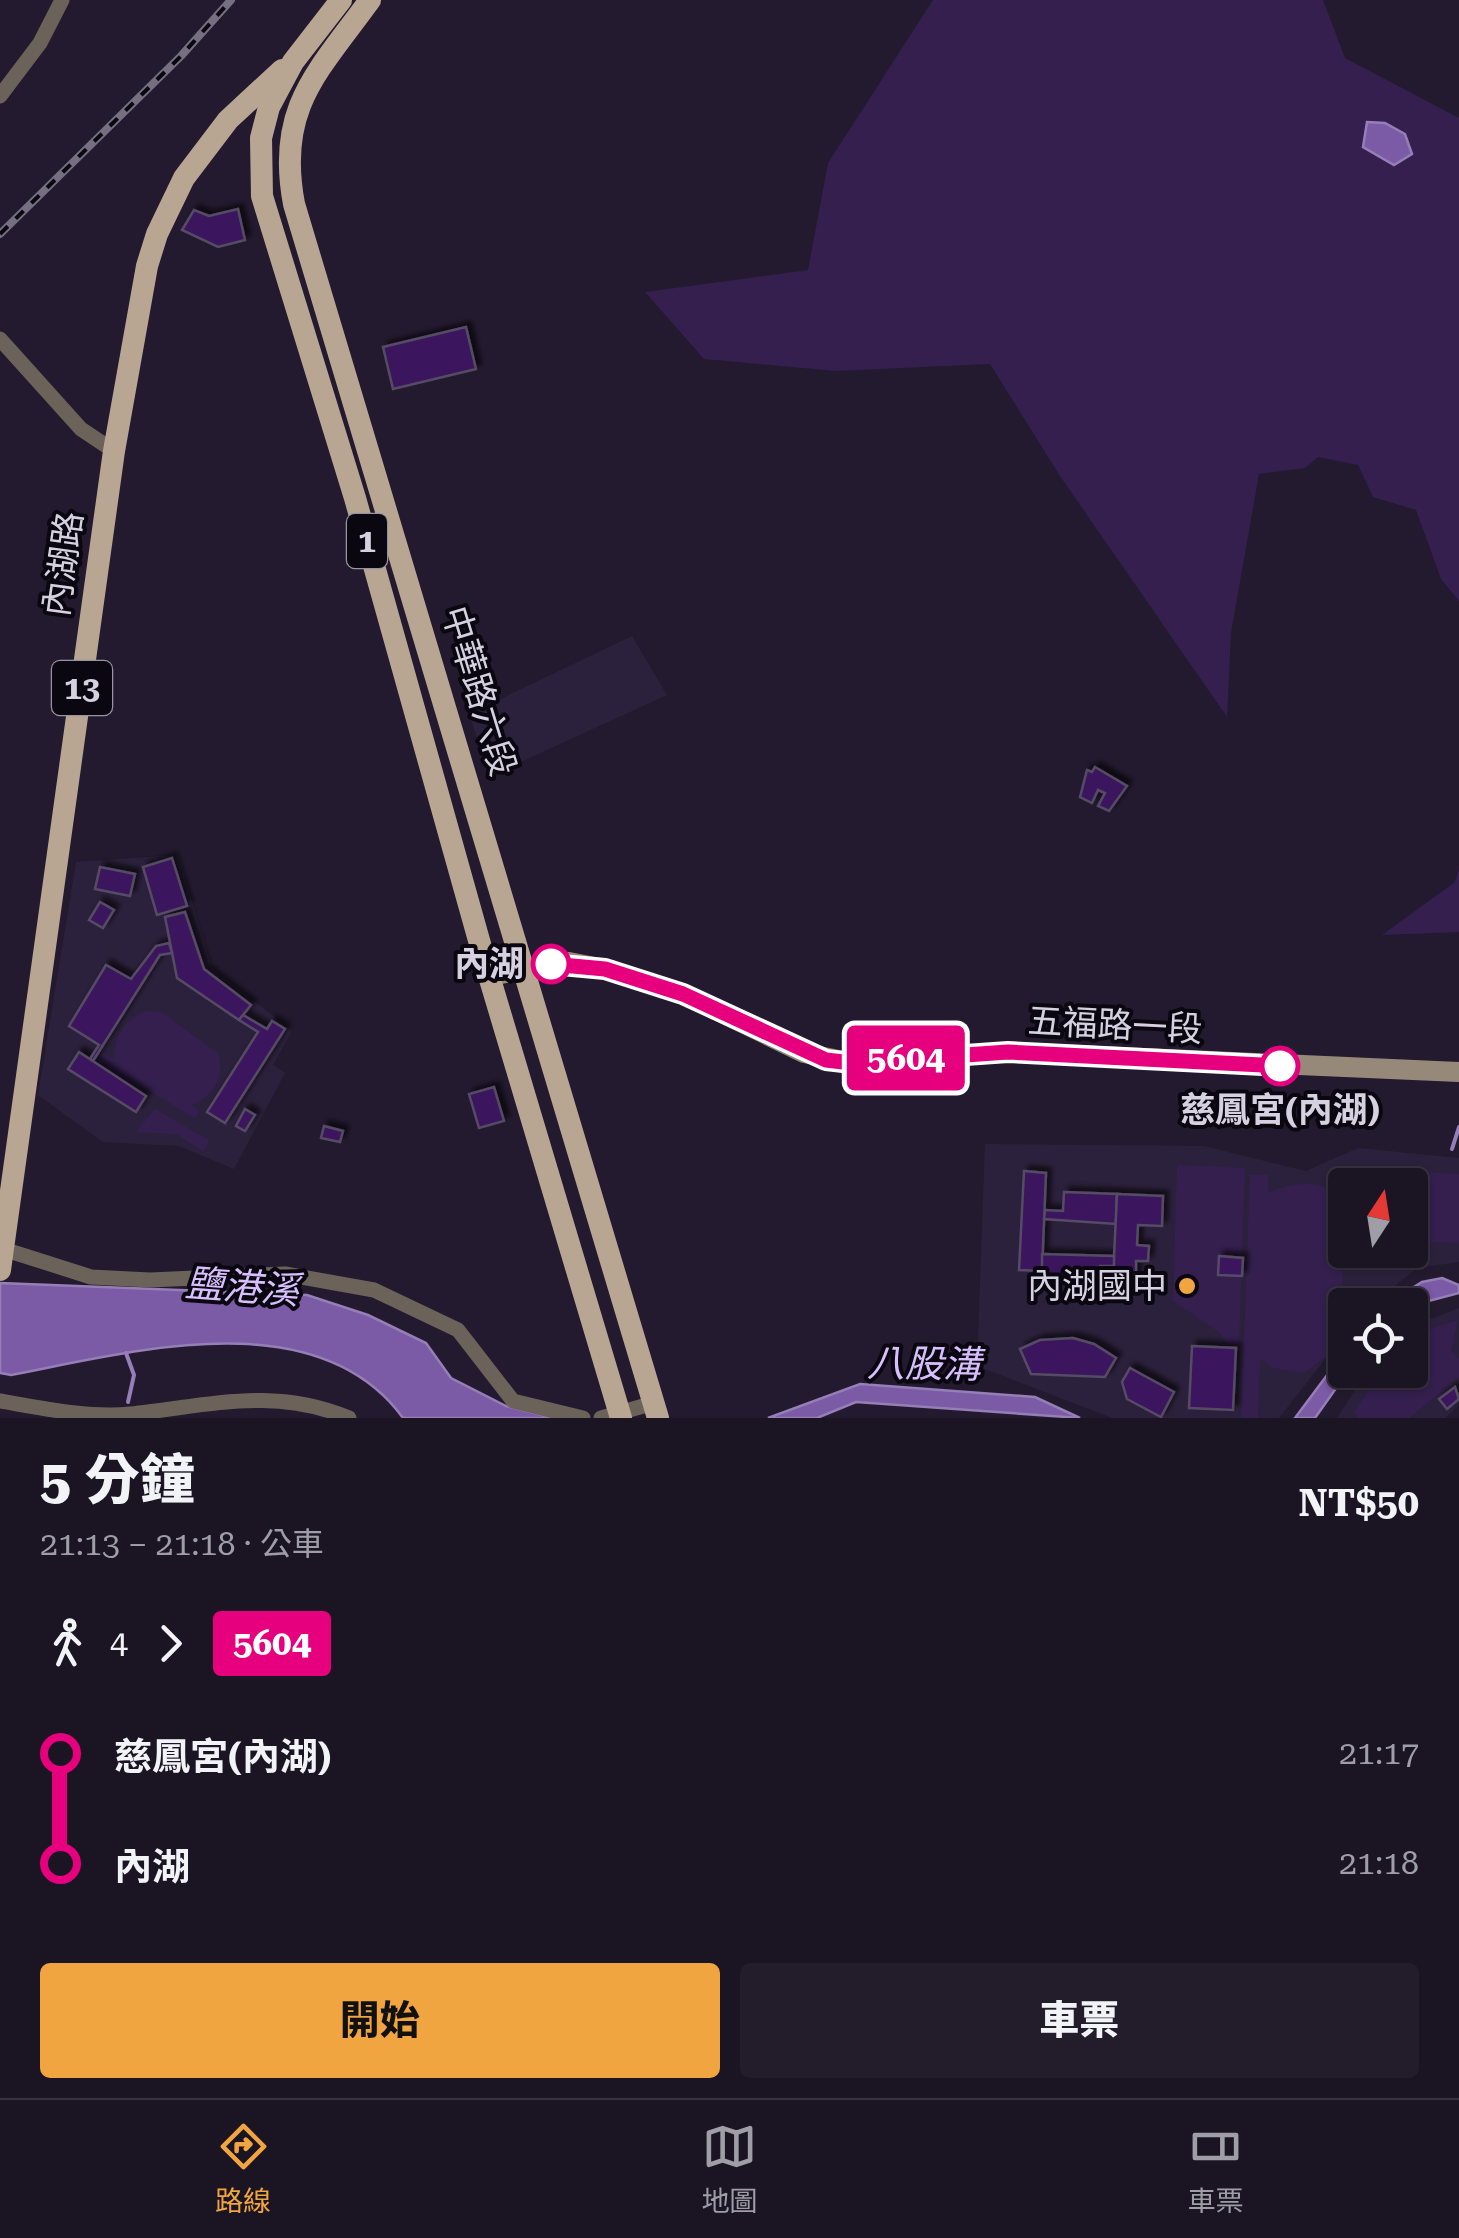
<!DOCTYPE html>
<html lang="zh-TW">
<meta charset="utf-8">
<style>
:root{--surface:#1a1423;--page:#231d2b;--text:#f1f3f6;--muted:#9f9ea6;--line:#383341;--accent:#f1a540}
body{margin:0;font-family:"Roboto Serif","Noto Sans TC",serif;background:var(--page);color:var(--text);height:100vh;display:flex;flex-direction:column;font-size:38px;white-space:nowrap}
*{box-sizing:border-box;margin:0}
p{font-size:32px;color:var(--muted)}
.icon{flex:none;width:55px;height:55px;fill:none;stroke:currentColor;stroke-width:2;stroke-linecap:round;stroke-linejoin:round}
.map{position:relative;height:1418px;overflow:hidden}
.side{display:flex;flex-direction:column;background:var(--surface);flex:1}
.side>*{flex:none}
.badge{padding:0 20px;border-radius:8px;font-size:35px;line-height:65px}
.needle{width:65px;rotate:12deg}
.fabs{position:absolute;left:1328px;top:1168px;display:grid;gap:20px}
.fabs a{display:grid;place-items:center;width:100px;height:100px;border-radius:10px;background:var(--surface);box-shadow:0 2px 8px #0004,0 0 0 2px var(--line);font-size:50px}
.map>.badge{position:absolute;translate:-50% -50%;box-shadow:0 0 0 5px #fff}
.legs{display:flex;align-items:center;gap:15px;height:110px;padding:0 40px;font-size:32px}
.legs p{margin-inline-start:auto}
.summary{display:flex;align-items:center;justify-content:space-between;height:170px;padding:0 40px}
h1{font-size:55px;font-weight:800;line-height:75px}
.cta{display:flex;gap:20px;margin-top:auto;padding:20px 40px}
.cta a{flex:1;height:115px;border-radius:10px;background:var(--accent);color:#111;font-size:40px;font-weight:800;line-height:115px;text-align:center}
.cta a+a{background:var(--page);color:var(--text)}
ul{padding:0 40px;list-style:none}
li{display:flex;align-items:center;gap:35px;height:110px;font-size:38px}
li i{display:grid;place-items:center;width:15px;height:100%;margin:0 12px;background:currentColor}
li i::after{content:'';width:25px;height:25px;margin:-12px;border:8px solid;border-radius:50%;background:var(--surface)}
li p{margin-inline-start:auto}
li:first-child i{background:linear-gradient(#0000 50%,currentColor 0)}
li:last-child i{background:linear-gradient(currentColor 50%,#0000 0)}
.dock{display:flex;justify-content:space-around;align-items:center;height:140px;border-top:2px solid var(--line);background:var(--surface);font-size:28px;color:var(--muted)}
.dock a{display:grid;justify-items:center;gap:5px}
.dock .active{color:var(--accent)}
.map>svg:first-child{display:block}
.built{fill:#2c213c;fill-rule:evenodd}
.green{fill:#341f4e}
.water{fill:#7b5aa6;stroke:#967eb7;stroke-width:2.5}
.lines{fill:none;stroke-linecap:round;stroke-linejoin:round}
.stream{stroke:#967eb7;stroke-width:4}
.building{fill:#3a175e;stroke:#554b64;stroke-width:2.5;filter:url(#shadow)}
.minor{stroke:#6b6259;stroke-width:15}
.secondary{stroke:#978979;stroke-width:20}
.primary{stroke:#b8a692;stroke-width:22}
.rail-casing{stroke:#766f81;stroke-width:8}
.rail{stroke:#0b0710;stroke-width:4;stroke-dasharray:11;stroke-linecap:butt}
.line-1-casing{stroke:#fff;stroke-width:22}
.line-1{stroke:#e6007e;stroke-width:15}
.stop-1-dot{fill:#fff;stroke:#e6007e;stroke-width:5}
.poi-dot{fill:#f1a540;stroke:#0b0710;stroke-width:4}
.labels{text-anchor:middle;stroke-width:8;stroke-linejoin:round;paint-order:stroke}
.shield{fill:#0b0710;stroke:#9994a2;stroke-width:2.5}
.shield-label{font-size:32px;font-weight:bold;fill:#d6d1e0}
.street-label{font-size:35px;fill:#d6d1e0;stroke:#0b0710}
.stop-label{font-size:35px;font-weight:bold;fill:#d6d1e0;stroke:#0b0710;text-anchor:end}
.poi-label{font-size:35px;fill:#d6d1e0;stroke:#0b0710;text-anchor:end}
.water-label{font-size:38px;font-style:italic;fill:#d7befd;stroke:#0b0710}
</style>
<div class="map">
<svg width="1459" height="1418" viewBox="0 0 1459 1418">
<defs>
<filter id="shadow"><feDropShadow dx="5" dy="-5" stdDeviation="2.5" flood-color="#0009"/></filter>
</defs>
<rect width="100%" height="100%" fill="#231a2f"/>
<!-- built -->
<g class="built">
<polygon points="632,636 667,695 490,776 469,714"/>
<polygon points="178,855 212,968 292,1031 273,1065 285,1073 234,1169 179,1146 103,1142 38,1095 76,862"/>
<path d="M985 1144 1204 1146 1306 1171 1358 1148 1459 1158V1262L1417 1268 1371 1305H1345V1334L1279 1418H1112L977 1366ZM1345 1185H1410V1250H1345Z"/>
<polygon points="1459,1308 1459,1405 1445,1418 1337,1418 1368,1370 1410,1370 1410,1327"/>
</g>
<!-- green -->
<g class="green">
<polygon points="933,0 1323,0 1345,58 1459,118 1459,601 1441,579 1416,510 1373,497 1358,465 1318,457 1305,468 1259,474 1231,633 1227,717 1060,476 990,364 835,371 704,359 645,292 808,270 828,163"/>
<polygon points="1459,869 1459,932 1382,935 1455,882"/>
<path d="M146 1011 161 1012 219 1054C224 1080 215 1095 191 1105L200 1111 195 1118 99 1061 103 1053 115 1060C113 1035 124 1022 146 1011Z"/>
<polygon points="155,1109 209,1140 204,1152 177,1134 136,1132"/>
<polygon points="1177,1165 1245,1168 1239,1346 1227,1344 1218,1331 1173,1301"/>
<polygon points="1358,1169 1459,1174 1459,1243 1410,1241 1410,1185 1357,1185"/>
<path d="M1250 1175H1268V1193C1296 1179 1345 1177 1345 1219L1340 1338 1331 1353 1304 1373 1273 1368 1260 1359 1258 1418H1241Z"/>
<polygon points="1458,1320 1451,1351 1459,1359 1459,1377 1409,1418 1359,1418 1354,1412 1383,1370 1410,1370 1410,1343 1435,1327"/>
</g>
<!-- water -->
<g class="water">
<polygon points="1367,122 1385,123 1405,134 1412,154 1394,165 1363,147"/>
<polygon points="1442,1278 1459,1285 1459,1293 1410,1306 1385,1305 1422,1282"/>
<path d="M0 1283 307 1295 368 1315 426 1343 451 1378 506 1406 554 1418H403C317 1300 131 1352 11 1375L0 1373Z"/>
<polygon points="1345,1351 1345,1370 1349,1370 1315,1418 1295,1418"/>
<polygon points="860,1384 1035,1397 1080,1418 856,1402 817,1418 768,1418"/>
</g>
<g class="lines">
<!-- stream -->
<g class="stream">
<polyline points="1452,1149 1459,1127"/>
<polyline points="126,1353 134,1375 128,1402"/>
</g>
</g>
<!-- building -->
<g class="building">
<polygon points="238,209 245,240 218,247 182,230 194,210 209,216"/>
<polygon points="466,327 476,369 393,389 383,347"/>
<polygon points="1095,767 1127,786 1109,811 1098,806 1105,793 1098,790 1092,803 1080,797 1087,770 1092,772"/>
<polygon points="172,858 187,906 157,915 143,867"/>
<polygon points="100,867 135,874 130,896 95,889"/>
<polygon points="100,902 114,910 103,928 89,920"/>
<polygon points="185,912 204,969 251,1005 239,1020 177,978 165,917"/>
<polygon points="169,943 172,953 160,955 93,1061 90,1059 99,1045 69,1026 106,965 131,979 156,946"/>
<polygon points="243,1015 267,1029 272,1021 285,1029 225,1123 207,1112 258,1032 239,1020"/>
<polygon points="79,1052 146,1096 136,1112 68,1069"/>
<polygon points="494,1087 504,1121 479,1128 469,1094"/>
<polygon points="245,1109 255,1115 245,1131 236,1126"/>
<polygon points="324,1126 343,1131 340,1142 321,1138"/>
<polygon points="1024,1171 1046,1173 1042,1271 1019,1270"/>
<polygon points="1064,1192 1117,1194 1116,1224 1044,1219 1045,1210 1063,1211"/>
<polygon points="1117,1194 1163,1196 1162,1226 1138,1225 1137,1245 1149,1246 1148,1261 1136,1261 1136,1280 1113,1278"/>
<polygon points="1042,1254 1114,1256 1114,1266 1100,1266 1099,1280 1042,1278"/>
<polygon points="1219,1256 1243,1258 1242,1276 1218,1275"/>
<polygon points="1073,1338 1094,1344 1116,1358 1105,1377 1031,1374 1020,1349 1040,1340"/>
<polygon points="1192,1346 1236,1348 1233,1410 1189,1408"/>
<polygon points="1130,1368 1174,1392 1161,1417 1127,1399 1122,1382"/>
<polygon points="1455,1387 1459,1399 1447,1409 1439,1399"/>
</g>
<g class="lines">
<!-- minor -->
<g class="minor">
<polyline points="0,96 40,43 62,0"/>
<polyline points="0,339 81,429 114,451"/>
<polyline points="3,1249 91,1277 150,1280 285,1274 374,1290 458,1330 513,1401 583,1418"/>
<path d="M0 1401C41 1408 88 1418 130 1414 208 1406 273 1386 349 1418"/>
<polyline points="601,1418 654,1403"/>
</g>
<!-- secondary -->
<polyline class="secondary" points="489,976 569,962 605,969 683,994 804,1053 853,1063 1008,1052 1459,1072"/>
<!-- primary -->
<g class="primary">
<polyline points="341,0 293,62 269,107 261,138 262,196 355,498 489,976 621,1418"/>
<path d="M370 0C317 73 276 108 294 204L658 1418"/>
<polyline points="0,1270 114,451 147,266 157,234 184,178 228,120 282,70"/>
</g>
<!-- rail casing -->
<g class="rail-casing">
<polyline id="rail" points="0,234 181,56 231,0"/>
</g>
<!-- rail -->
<use href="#rail" class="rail"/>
</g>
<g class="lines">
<!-- line-1 casing -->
<g class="line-1-casing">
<polyline id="line-1" points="551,964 605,969 683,994 826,1060 852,1063 1008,1052 1280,1066"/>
</g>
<!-- line-1 -->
<use href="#line-1" class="line-1"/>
</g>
<!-- markers -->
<g class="stop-1-dot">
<circle cx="551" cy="964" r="18"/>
<circle cx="1280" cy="1066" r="18"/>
</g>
<circle class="poi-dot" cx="1187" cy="1286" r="10"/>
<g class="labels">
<!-- shield labels -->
<g class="shield">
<rect x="347" y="514" width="40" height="54" rx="8"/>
<rect x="52" y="661" width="60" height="54" rx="8"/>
</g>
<g class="shield-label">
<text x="367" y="552">1</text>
<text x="82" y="699">13</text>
</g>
<!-- street labels -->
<g class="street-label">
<text transform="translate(63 564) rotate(-82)" y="12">內湖路</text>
<text transform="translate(479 691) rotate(73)" y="12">中華路六段</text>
<text transform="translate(1115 1025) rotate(3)" y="12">五福路一段</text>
</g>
<!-- stop labels -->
<g class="stop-label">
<text x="524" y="976">內湖</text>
<text x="1280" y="1122" text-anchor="middle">慈鳳宮(內湖)</text>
</g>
<!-- poi labels -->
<g class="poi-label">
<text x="1167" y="1298">內湖國中</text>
</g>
<!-- water labels -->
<g class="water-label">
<text transform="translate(242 1287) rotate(4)" y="13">鹽港溪</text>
<text transform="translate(924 1364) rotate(1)" y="13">八股溝</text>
</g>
</g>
</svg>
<div class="fabs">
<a><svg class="needle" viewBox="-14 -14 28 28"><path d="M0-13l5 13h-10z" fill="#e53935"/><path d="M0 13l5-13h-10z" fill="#9f9ea6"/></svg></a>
<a><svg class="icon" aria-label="locate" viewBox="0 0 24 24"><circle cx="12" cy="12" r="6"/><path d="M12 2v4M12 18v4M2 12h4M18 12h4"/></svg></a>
</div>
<b class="badge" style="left:906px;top:1058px;background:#e6007e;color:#fff">5604</b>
</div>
<section class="side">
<div class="summary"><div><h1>5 分鐘</h1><p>21:13 – 21:18 · 公車</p></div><b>NT$50</b></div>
<div class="legs"><svg class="icon" aria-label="walk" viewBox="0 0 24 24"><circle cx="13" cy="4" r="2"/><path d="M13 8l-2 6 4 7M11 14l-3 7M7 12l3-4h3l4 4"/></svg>4<svg class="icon" aria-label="forward" viewBox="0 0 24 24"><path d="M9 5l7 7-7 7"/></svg><b class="badge" style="background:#e6007e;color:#fff">5604</b></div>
<ul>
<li><i style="color:#e6007e"></i><b>慈鳳宮(內湖)</b><p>21:17</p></li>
<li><i style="color:#e6007e"></i><b>內湖</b><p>21:18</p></li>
</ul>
<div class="cta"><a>開始</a><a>車票</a></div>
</section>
<nav class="dock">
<a class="active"><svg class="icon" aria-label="directions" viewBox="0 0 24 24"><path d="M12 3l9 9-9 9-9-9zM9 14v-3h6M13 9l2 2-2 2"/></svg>路線</a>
<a><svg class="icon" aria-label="map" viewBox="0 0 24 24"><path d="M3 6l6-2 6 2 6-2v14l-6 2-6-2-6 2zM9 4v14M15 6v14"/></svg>地圖</a>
<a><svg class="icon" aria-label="tickets" viewBox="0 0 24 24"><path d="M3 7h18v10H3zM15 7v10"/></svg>車票</a>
</nav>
